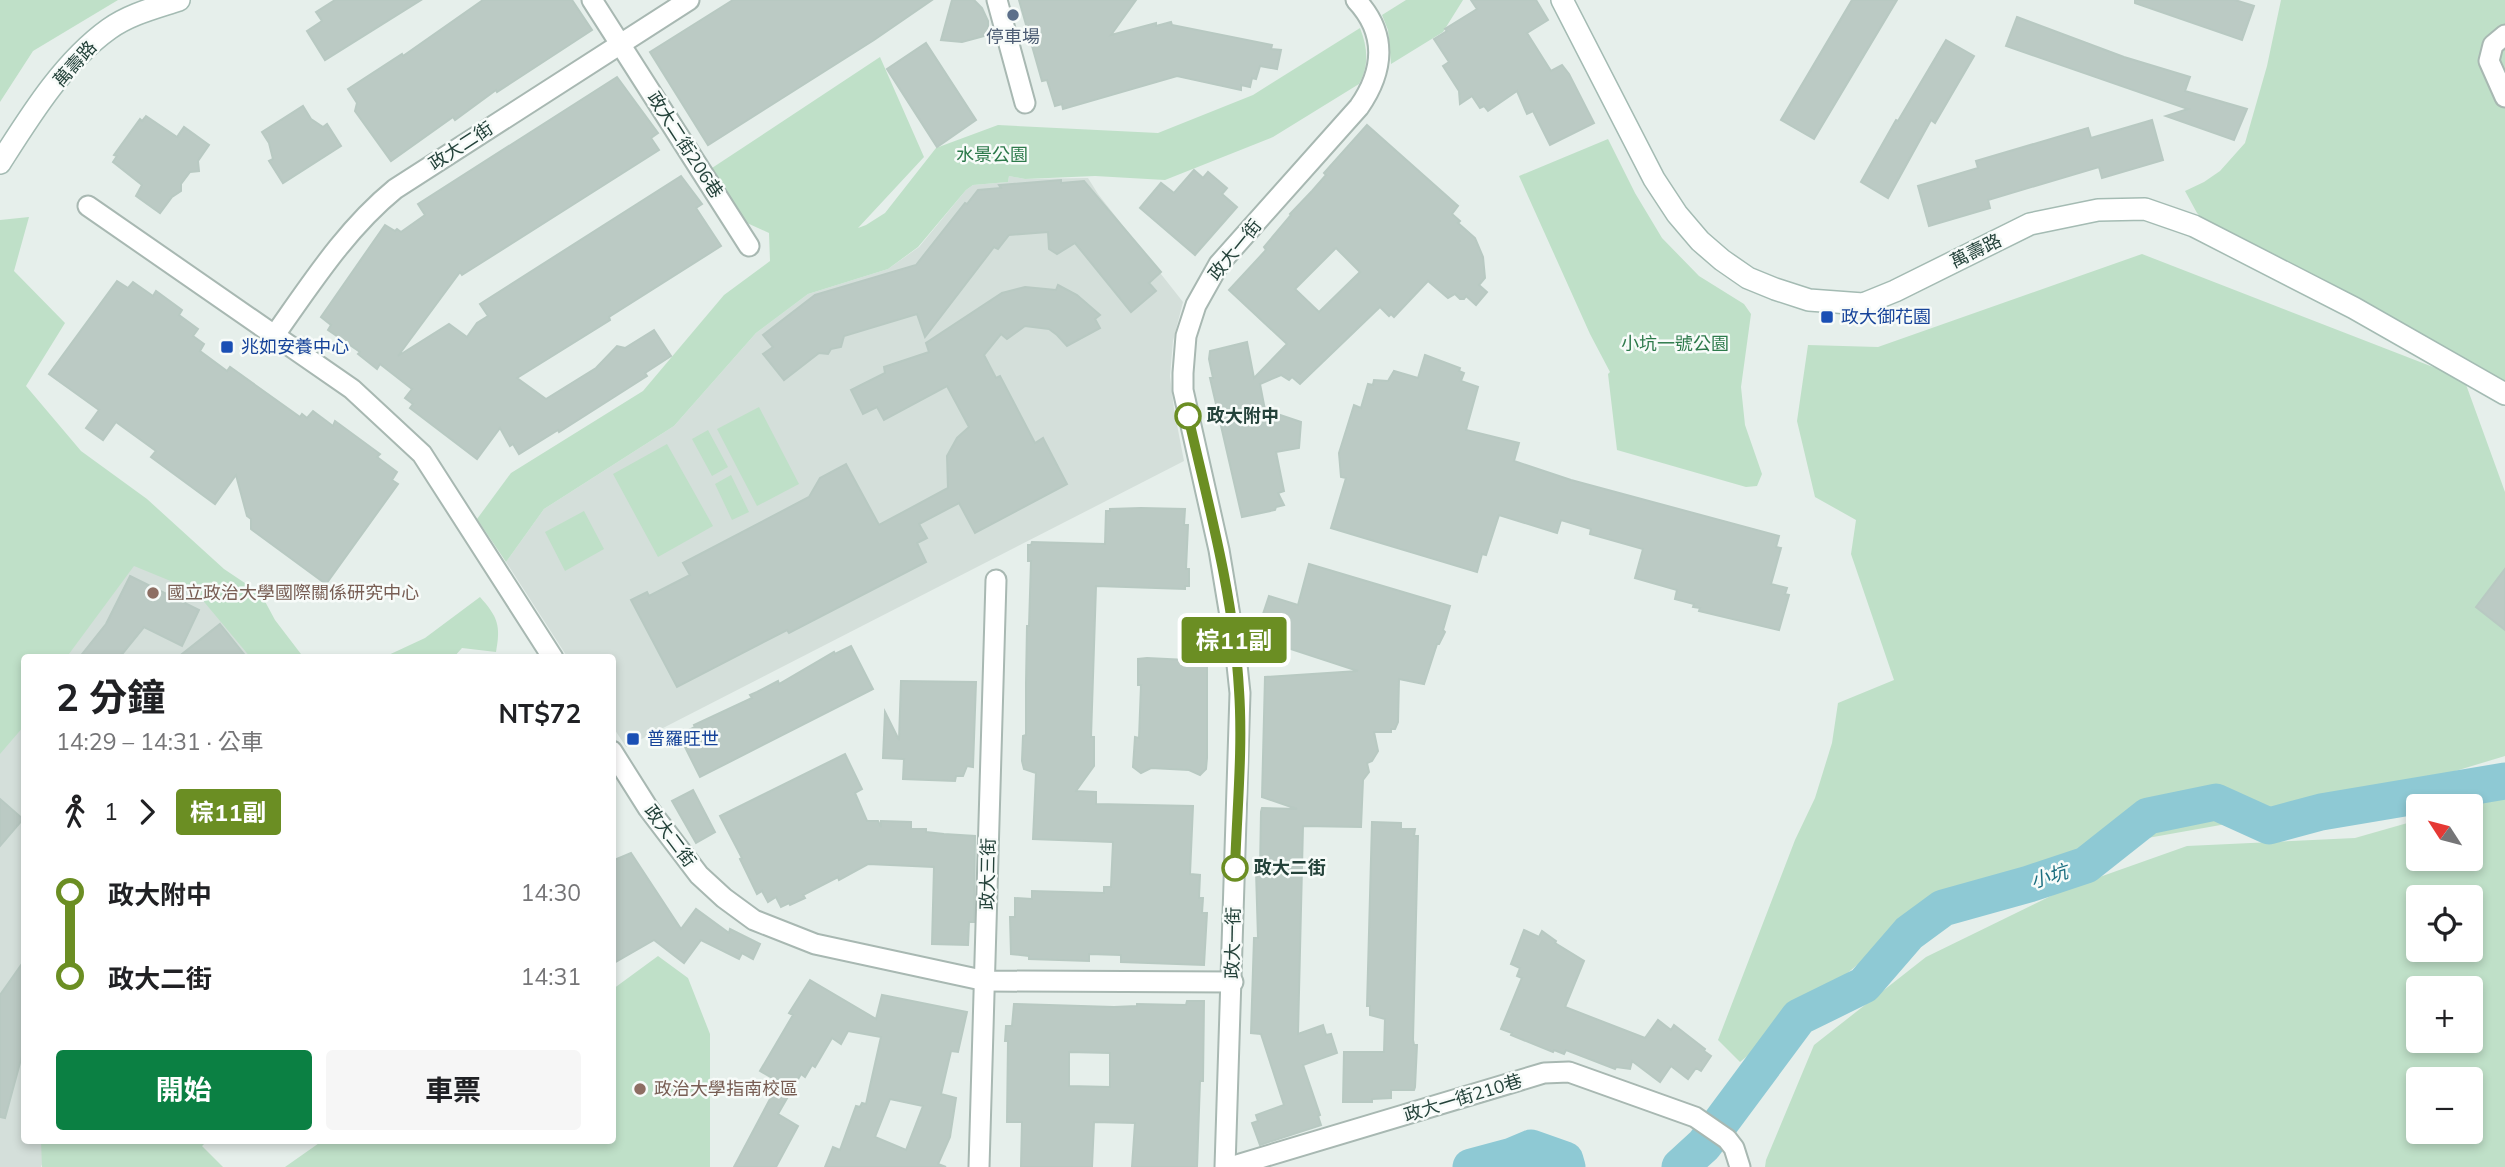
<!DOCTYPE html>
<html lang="zh-TW">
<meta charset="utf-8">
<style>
:root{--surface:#fff;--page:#f6f6f6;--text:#202124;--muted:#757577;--accent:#0b8043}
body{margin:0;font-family:Mulish,"Noto Sans TC",sans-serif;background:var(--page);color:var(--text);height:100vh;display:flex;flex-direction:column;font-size:26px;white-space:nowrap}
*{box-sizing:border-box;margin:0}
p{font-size:23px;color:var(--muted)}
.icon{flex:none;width:38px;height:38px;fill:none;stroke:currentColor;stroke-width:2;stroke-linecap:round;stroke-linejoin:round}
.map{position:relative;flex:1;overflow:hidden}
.side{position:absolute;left:21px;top:654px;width:595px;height:490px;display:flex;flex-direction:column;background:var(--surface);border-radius:7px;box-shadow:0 4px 10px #0003}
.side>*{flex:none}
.badge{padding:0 14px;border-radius:5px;font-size:24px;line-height:46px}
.needle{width:46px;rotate:306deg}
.controls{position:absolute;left:2406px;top:794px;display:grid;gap:14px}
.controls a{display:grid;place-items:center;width:77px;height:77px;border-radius:7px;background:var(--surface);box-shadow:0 4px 10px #0003;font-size:35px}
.map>.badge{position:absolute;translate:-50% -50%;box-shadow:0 0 0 4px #fff}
.legs{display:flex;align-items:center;gap:10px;height:77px;padding:0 35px;font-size:23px}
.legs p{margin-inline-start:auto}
.headline{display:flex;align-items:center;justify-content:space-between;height:119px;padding:0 35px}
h1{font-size:38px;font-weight:700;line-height:52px}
.primary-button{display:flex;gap:14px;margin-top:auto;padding:14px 35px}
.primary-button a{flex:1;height:80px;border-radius:7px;background:var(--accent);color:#fff;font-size:28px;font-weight:700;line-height:80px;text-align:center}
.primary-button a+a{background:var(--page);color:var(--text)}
ul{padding:0 35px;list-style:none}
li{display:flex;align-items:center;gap:24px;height:84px;font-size:26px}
li i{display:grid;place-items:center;width:10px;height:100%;margin:0 9px;background:currentColor}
li i::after{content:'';width:18px;height:18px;margin:-9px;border:5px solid;border-radius:50%;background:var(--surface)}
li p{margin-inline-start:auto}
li:first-child i{background:linear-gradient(#0000 50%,currentColor 0)}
li:last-child i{background:linear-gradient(currentColor 50%,#0000 0)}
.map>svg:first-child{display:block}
.built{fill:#d4dfda}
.green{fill:#bfe0c8;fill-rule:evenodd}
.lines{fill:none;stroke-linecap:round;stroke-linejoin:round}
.river{stroke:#8ec9d4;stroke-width:37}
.building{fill:#bbcac4;stroke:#b8c9c2;stroke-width:2;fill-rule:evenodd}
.street-casing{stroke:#a8b8b2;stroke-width:23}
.secondary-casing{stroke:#a4bbb3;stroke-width:24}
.street{stroke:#fff;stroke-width:19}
.secondary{stroke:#fff;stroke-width:21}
.line-1-casing{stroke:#fff;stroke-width:16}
.line-1{stroke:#6b8e23;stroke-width:10}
.service-dot{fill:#5c6f8a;stroke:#f7fbf9;stroke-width:2.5}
.transit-dot{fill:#1a4fb4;stroke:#f7fbf9;stroke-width:2.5}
.stop-1-dot{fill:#fff;stroke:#6b8e23;stroke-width:3.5}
.education-dot{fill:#8d6e63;stroke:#f7fbf9;stroke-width:2.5}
.labels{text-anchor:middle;stroke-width:5;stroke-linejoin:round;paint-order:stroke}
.service-label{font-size:18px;fill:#4e5e75;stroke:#f7fbf9}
.street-label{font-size:18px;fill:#24423a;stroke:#f7fbf9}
.park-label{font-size:18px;fill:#2d7a4b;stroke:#f7fbf9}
.transit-label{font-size:18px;fill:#164399;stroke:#f7fbf9;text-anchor:start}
.stop-label{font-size:18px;font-weight:bold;fill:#24423a;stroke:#f7fbf9;text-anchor:start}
.education-label{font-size:18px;fill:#785e54;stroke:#f7fbf9;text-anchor:start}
.water-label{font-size:19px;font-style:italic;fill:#1c6f80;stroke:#f7fbf9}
</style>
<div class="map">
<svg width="2505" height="1167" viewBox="0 0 2505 1167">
<rect width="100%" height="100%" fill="#e6efeb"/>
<!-- built -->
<g class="built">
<polygon points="1009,176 1025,179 1088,178 1098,194 1183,302 1173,341 1170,376 1174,409 1184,461 626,747 613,727 612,658 568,658 506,562 544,509 674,426 756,333 808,294 888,269 919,247 966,190 973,185 1008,182"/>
<polygon points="145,529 273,658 49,658"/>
<polygon points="24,692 24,1141 50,1141 41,1167 0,1167 0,725"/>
</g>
<!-- green -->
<g class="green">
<polygon points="0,0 118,0 33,51 0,102"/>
<polygon points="1406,0 1463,0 1443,32 1391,64 1388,30 1382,15"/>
<polygon points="2281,0 2505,0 2505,381 2206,223 2197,213 2185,191 2204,182 2220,171 2245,143 2267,66"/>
<path d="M1360 28C1368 48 1369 66 1359 84L1273 137 1165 180 1095 176 1025 179 1009 176 1008 182 973 185 966 190 918 247 888 269 808 294 756 333 674 426 544 509 506 562 477 519 511 473 643 391 724 295 770 261 769 233 747 223 712 168 880 57 924 157 858 228 866 225 885 213 936 148 998 125 1158 133 1253 95Z"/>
<polygon points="1608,139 1635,193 1662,238 1699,276 1744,304 1751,314 1741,387 1745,425 1762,474 1757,486 1746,487 1617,450 1608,374 1610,372 1590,334 1519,176"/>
<polygon points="29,217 14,271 65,323 26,386 81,451 147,499 224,569 261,594 275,620 304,658 251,658 195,591 134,566 66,658 24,658 24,726 0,754 0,220"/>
<polygon points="2142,254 2464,379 2505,492 2505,756 2356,801 2097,847 1926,908 1740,1062 1718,1040 1795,840 1815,798 1832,743 1838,703 1894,680 1851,554 1856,520 1815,497 1797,421 1808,345 1878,347"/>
<polygon points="759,407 799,484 757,506 717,429"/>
<polygon points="708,430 728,467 712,476 692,439"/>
<polygon points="667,444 713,526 658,557 613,474"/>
<polygon points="731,475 749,512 732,520 715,484"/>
<polygon points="584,511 604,549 565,571 545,532"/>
<path d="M480 597C498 617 501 626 496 652L462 648 453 658H382L425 638Z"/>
<path d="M2505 788V1167H1765L1766 1160 1814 1045 1926 957 2063 890 2187 846 2355 838 2418 820V859H2471V807H2454ZM2418 898H2471V950H2418ZM2418 989H2471V1041H2418ZM2418 1080H2471V1132H2418Z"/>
<polygon points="658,956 688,978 710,1034 710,1167 285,1167 322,1141 612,1141 613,989"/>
<polygon points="41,1141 207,1141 202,1146 223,1167 42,1167"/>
</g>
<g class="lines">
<!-- river -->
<g class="river">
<polyline points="1471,1167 1512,1156 1531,1148 1565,1160 1567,1167"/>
<polyline points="1680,1167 1704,1145 1799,1017 1864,985 1909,933 1943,908 2029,884 2086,865 2148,816 2216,802 2269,826 2321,812 2505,781"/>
</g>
</g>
<!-- building -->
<g class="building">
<polygon points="335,0 421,0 325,60 307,31 322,21 316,12"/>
<polygon points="483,0 572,0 592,30 497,92 496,90 455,120 453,117 391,161 355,111 357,103 348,89 402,54 403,56"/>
<polygon points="733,0 932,0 874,40 708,145 650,52"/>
<polygon points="952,0 974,0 982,8 988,21 988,35 962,42 941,40"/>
<polygon points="1019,0 1136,0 1111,35 1156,23 1156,26 1171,22 1172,25 1272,45 1271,49 1281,50 1277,69 1260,66 1256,79 1252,78 1250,87 1241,85 1241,90 1177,76 1063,109 1062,104 1055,106 1047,80 1042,81"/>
<polygon points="1471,0 1536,0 1548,20 1527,33 1551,71 1562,65 1569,74 1594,123 1550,145 1533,111 1527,114 1517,91 1488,111 1484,106 1480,108 1472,96 1460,104 1459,91 1443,66 1449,62 1434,39 1447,31 1445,29 1477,9"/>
<polygon points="1852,0 1897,0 1814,139 1781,120"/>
<polygon points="2135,0 2235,0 2254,6 2242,40 2135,3"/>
<polygon points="2017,17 2124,57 2190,77 2185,91 2247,109 2234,140 2166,116 2188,109 2006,46"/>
<polygon points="1946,40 1974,56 1935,123 1931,120 1888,198 1861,182 1896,120 1898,121"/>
<polygon points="926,43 976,120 937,147 887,69"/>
<polygon points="617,77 658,133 651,138 659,150 462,275 460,272 398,356 449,324 467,337 477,323 488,316 480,304 681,176 702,204 696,208 721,246 609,317 610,320 517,378 546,399 596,368 617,346 625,348 654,330 671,356 645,373 647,376 559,432 558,430 519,454 513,444 510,446 500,428 477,459 410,408 413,404 405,398 412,389 380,364 377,369 358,354 360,352 328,330 331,325 321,317 385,225 395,231 397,229 401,232 425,215 418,204"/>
<polygon points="303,106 311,119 323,127 327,124 341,146 283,183 269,161 273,159 269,143 262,132"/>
<polygon points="146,116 177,137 184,127 209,145 198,161 199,171 190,172 181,184 181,191 172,197 160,213 136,196 142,185 113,162 117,156 114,155 140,119 142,121"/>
<polygon points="2152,120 2163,160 2102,178 2099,167 1988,200 1990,208 1929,226 1918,186 1978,168 1976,161 2088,128 2091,138"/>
<path d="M1367 125 1458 206 1452 214 1460 221 1458 223 1475 238 1483 257 1485 278 1479 285 1487 292 1476 305 1466 296 1464 299H1460L1455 294 1448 298 1428 281 1394 317 1391 314 1389 316 1380 307 1300 384 1292 377 1289 380 1281 375 1260 384 1265 410 1301 422 1299 448 1276 452 1284 491 1278 493 1284 505 1276 507 1275 510 1242 517 1210 378H1213L1209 359 1210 351 1247 342 1254 378 1287 344 1229 290 1266 250 1264 247 1291 215 1290 214 1312 191 1326 175 1324 173ZM1336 248 1360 272 1319 312 1295 289Z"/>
<polygon points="1194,170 1203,178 1208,172 1227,188 1222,194 1237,207 1195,255 1140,208 1161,183 1174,193"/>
<polygon points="1061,180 1061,183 1084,181 1161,272 1149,283 1156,291 1131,312 1075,243 1057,254 1049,249 1048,232 1009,235 998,249 994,247 925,337 917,314 844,336 841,347 831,349 828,354 819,353 784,380 763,354 773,347 763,335 815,295 916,265 965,203 967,204 978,190 1001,188 999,185"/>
<polygon points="117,281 128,288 133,282 153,296 156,291 182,310 179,315 198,329 193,336 204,344 200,351 227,371 230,367 300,417 302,414 307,418 313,411 333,426 335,421 380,454 377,457 397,472 392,480 398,484 326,584 251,529 251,519 247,516 236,475 215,504 151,457 156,451 116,422 103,440 86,428 99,410 49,374"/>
<polygon points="1058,285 1077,295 1100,315 1095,319 1100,328 1067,346 1057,335 1049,329 1025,326 1007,339 1001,334 984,355 996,378 1000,376 1035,443 1043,438 1044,440 1067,484 975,533 959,503 919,524 927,538 917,543 926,562 789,633 787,630 677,687 631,600 647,592 649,596 690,575 683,563 809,497 820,478 846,464 879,525 948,488 947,456 957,438 969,427 947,386 884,420 877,407 863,414 851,390 885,373 884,367 929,352 926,343 1002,293 1025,287 1056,290"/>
<polygon points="1425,355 1460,368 1459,371 1464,373 1461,381 1478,387 1466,430 1519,443 1514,461 1571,480 1779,536 1776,547 1781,548 1771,584 1787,588 1785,594 1789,595 1779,630 1699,611 1700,608 1693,607 1694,604 1675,599 1677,590 1635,578 1643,549 1590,534 1591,529 1561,520 1557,533 1499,515 1486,555 1482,554 1477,572 1331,528 1346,478 1341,477 1339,453 1354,405 1361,408 1368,384 1373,385 1374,380 1388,381 1394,371 1418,378"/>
<polygon points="1141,508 1185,509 1184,525 1188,525 1186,569 1189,569 1189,586 1185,586 1185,589 1096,586 1091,737 1094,737 1094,766 1076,791 1096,792 1096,804 1193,806 1190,874 1200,875 1199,898 1203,898 1202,913 1207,913 1204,965 1121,962 1121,955 1089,954 1089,961 1029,959 1029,956 1011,954 1010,917 1015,917 1015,898 1032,899 1032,891 1104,893 1104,887 1111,887 1113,842 1033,839 1036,773 1024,769 1022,761 1023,736 1026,735 1026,683 1027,626 1029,626 1031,561 1028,561 1028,545 1031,545 1032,542 1105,544 1106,511 1110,511 1110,509"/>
<polygon points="1309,564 1450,606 1443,630 1445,632 1439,644 1437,644 1424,684 1399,679 1398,722 1395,729 1391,729 1391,732 1374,732 1378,751 1372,761 1367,763 1369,772 1363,780 1361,827 1303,826 1298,1034 1323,1025 1326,1035 1331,1034 1337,1053 1303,1065 1320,1115 1318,1116 1321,1125 1260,1145 1252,1123 1258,1121 1256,1115 1284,1105 1261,1034 1251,1033 1254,938 1258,938 1256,871 1260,871 1261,812 1262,808 1297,809 1262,797 1265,677 1358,671 1257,638 1253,615 1262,617 1269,596 1298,605"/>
<polygon points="2505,569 2505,630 2476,607"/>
<polygon points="130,576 199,610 182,646 144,627 119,658 79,658 106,624"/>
<polygon points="220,624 247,658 177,658"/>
<polygon points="851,646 873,689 700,777 679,735 695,727 694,725 752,698 750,695 757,692 778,681 779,684 834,652 835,654"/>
<polygon points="1147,658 1207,661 1207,758 1206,769 1200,775 1189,770 1151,768 1141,773 1133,767 1135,737 1139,738 1141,685 1138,685 1138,659"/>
<polygon points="901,681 976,682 973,767 967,766 963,776 956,776 955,781 903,779 904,759 883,758 885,712 899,740"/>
<polygon points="845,754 862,789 855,793 867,821 878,821 881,827 881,821 911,822 911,829 926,829 926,832 944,834 975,836 974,922 969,922 968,945 932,944 934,867 868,864 839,880 838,877 803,895 805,898 790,905 789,903 781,907 776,897 768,902 762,891 757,894 740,859 742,858 720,816"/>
<polygon points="693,790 715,832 696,843 672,801"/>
<polygon points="0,799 23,819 0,846"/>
<polygon points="1372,822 1401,823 1401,829 1415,829 1414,836 1418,836 1413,1040 1414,1045 1417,1045 1415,1087 1414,1090 1391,1090 1391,1098 1372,1099 1372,1102 1343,1102 1344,1052 1384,1052 1385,1019 1370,1015 1370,1006 1367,1006"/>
<polygon points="631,853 681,929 696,909 729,933 730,929 760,944 753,959 742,953 739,959 701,940 684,963 654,940 612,964 612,861"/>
<polygon points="1524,930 1539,937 1542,931 1556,941 1555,943 1584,961 1565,1007 1645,1038 1658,1020 1671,1030 1674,1025 1705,1049 1704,1051 1711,1056 1701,1071 1696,1068 1688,1079 1671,1066 1660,1082 1632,1061 1630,1069 1616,1067 1615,1069 1566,1050 1564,1054 1554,1050 1553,1052 1511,1035 1512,1033 1501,1029 1522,978 1517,976 1520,968 1511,964"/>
<polygon points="24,961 24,1048 5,1118 0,1117 0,995"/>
<path d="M810 980 876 1019 882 995 967 1012 958 1052 951 1051 941 1094 956 1098 950 1137 938 1164 946 1167H825L833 1147 840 1150 856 1106 860 1107 862 1103 866 1104 881 1037 848 1031 841 1044 832 1038 815 1067 812 1065 805 1077 801 1074 778 1114 798 1126 776 1167H734L779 1082 760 1071 793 1015 789 1013ZM890 1099 923 1106 906 1150 875 1137Z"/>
<path d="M1187 1001H1204L1203 1081H1200L1197 1167H1132L1135 1123 1094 1122 1092 1167H1021L1022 1122H1007L1008 1041H1005L1006 1026H1012L1014 1004 1114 1007 1137 1006V1004L1186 1005ZM1069 1052 1110 1053V1087L1069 1086Z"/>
</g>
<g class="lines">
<!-- street casing -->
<g class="street-casing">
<g id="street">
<polyline points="592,0 749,246"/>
<polyline points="997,0 1025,103"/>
<polyline points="2505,35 2493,45 2489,61 2505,97"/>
<polyline points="88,206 352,389 422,454 553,658"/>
<path d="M274 336C311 284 345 230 395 189L689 0"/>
<polyline points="612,751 648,808 699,875 724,898 754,920 815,944 986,981 1233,982"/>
<polyline points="979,1167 996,580"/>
<path d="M1225 1167 1240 693 1235 646 1219 550 1183 390V373L1186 336 1196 305 1219 264 1359 107C1384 71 1388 34 1356 0"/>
<polyline points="1230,1167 1544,1073 1569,1072 1695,1117 1727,1139 1734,1148 1740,1167"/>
</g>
</g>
<!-- secondary casing -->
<g class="secondary-casing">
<g id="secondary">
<polyline points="1562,0 1654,179 1677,214 1700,241 1722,260 1748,278 1775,289 1809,300 1863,304 1895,291 2030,224 2098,210 2145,209 2194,226 2354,308 2505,394"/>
<path d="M0 163C30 116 63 62 109 29 130 14 155 8 179 0"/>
</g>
</g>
<!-- street -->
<use href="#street" class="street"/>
<!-- secondary -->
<use href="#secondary" class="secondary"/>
</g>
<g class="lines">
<!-- line-1 casing -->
<g class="line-1-casing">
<path id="line-1" d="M1188 416C1209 507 1234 598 1239 690 1243 748 1237 809 1235 868"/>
</g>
<!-- line-1 -->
<use href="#line-1" class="line-1"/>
</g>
<!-- markers -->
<circle class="service-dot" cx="1013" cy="15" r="7"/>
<g class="transit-dot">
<rect x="1820" y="310" width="14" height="14" rx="3.5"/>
<rect x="220" y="340" width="14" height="14" rx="3.5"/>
<rect x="626" y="732" width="14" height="14" rx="3.5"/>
</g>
<g class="stop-1-dot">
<circle cx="1188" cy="416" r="12"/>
<circle cx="1235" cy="868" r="12"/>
</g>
<g class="education-dot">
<circle cx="153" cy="593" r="7"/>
<circle cx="640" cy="1089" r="7"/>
</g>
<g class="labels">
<!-- service labels -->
<g class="service-label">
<text x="1013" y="43">停車場</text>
</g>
<!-- street labels -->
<g class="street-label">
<text transform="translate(75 64) rotate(-48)" y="6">萬壽路</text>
<text transform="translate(685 145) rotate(57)" y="6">政大二街206巷</text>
<text transform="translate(461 146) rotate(-33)" y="6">政大二街</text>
<text transform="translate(1235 250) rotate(-51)" y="6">政大一街</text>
<text transform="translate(1976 251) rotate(-26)" y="6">萬壽路</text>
<text transform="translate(670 836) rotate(53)" y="6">政大二街</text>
<text transform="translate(988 874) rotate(-89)" y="6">政大三街</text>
<text transform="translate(1233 943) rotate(-89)" y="6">政大一街</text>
<text transform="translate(1463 1098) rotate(-17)" y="6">政大一街210巷</text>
</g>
<!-- park labels -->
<g class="park-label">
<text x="992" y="161">水景公園</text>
<text x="1675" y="350">小坑一號公園</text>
</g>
<!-- transit labels -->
<g class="transit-label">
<text x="1841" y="323">政大御花園</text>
<text x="241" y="353">兆如安養中心</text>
<text x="647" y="745">普羅旺世</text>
</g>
<!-- stop labels -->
<g class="stop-label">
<text x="1207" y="422">政大附中</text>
<text x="1254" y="874">政大二街</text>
</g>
<!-- education labels -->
<g class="education-label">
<text x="167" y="599">國立政治大學國際關係研究中心</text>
<text x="654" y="1095">政治大學指南校區</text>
</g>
<!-- water labels -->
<g class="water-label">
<text transform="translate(2049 876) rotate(-17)" y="7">小坑</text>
</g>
</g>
</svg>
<div class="controls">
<a><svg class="needle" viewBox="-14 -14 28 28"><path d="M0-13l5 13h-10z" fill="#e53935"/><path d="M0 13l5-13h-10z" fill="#757577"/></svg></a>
<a><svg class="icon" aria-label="locate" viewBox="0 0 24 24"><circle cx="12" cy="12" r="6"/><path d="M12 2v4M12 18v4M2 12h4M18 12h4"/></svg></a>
<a>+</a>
<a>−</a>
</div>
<b class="badge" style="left:1234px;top:640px;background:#6b8e23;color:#fff">棕11副</b>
<section class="side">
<div class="headline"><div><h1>2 分鐘</h1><p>14:29 – 14:31 · 公車</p></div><b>NT$72</b></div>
<div class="legs"><svg class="icon" aria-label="walk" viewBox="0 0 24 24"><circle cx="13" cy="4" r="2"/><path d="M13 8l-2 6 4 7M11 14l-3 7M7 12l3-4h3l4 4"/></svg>1<svg class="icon" aria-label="forward" viewBox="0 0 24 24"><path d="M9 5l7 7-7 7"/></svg><b class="badge" style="background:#6b8e23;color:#fff">棕11副</b></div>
<ul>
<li><i style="color:#6b8e23"></i><b>政大附中</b><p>14:30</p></li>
<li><i style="color:#6b8e23"></i><b>政大二街</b><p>14:31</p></li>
</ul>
<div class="primary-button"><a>開始</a><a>車票</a></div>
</section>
</div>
